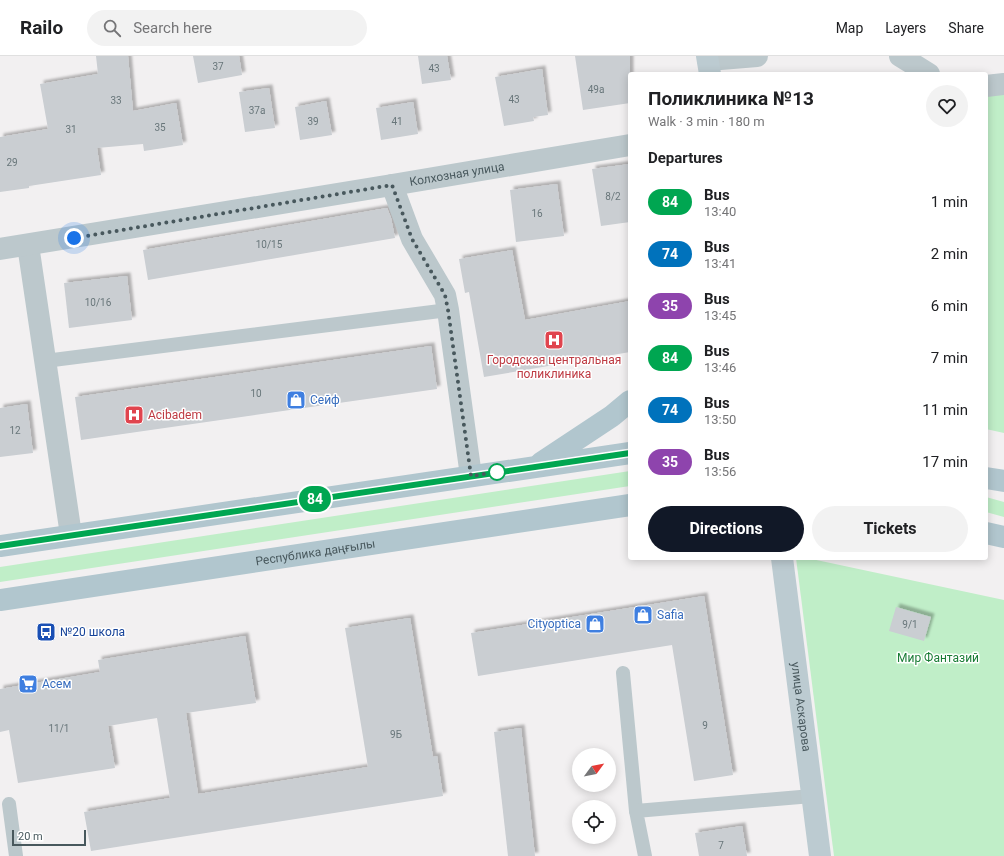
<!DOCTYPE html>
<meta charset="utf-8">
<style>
:root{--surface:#fff;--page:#f2f2f2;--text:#202124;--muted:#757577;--line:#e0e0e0;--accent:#111827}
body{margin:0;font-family:Roboto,sans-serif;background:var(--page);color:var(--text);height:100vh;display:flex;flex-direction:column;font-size:15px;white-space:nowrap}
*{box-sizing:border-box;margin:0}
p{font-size:13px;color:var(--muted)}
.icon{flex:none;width:22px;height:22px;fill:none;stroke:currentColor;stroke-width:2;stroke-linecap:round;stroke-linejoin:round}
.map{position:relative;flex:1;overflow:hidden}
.sheet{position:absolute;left:628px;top:16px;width:360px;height:488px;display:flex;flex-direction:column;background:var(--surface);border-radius:4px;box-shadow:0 2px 10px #0003}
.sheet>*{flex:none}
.badge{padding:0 8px;border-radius:13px;font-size:14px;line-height:26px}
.needle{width:26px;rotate:58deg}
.fabs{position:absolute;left:572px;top:692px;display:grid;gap:8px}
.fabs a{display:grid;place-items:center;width:44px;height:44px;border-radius:50%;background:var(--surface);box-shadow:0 2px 10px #0003;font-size:20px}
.scale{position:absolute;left:12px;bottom:10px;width:74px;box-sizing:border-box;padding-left:4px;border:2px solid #48585d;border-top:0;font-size:11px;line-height:14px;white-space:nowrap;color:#48585d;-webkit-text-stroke:3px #fff;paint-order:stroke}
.you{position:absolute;width:20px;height:20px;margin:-10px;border:3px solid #fff;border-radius:50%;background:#1a73e8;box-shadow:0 0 0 6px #1a73e833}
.map>.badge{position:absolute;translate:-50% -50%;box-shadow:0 0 0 2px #fff}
h2{padding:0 20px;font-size:15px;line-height:36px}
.round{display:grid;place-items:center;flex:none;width:42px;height:42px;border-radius:21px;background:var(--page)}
.headline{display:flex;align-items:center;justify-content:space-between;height:68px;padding:0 20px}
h1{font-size:19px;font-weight:700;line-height:30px}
.action{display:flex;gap:8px;margin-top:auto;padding:8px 20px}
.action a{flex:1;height:46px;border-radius:24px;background:var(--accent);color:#fff;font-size:16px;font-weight:700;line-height:46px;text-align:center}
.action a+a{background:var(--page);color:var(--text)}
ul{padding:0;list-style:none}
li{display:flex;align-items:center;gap:12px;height:52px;padding:0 20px}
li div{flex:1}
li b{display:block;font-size:15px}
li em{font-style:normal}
li .badge{min-width:44px;font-weight:700;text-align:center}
header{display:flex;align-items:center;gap:24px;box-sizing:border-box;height:56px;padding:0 20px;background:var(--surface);border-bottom:1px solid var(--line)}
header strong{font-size:19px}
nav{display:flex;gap:22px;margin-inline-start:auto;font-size:14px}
.search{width:280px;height:36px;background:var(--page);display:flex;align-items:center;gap:10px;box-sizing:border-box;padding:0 14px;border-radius:22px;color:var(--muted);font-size:15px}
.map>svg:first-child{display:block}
.green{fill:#c0eec8}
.building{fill:#caced2;filter:url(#shadow)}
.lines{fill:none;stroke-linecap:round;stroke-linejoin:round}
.service{stroke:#bcc8cc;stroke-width:14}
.minor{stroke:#bcc8cc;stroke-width:22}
.secondary{stroke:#bccbd1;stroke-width:22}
.primary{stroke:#b1c6ce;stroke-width:22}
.line-casing{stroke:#fff;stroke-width:9}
.line{stroke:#00a651;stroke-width:6}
.walk{stroke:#48585d;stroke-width:4;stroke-dasharray:0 7.2}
.stop-dot{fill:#fff;stroke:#00a651;stroke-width:2}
.labels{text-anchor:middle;stroke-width:3;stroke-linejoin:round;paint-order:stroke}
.number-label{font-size:10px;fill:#68767a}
.street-label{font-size:12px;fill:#48585d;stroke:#fff}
.health-label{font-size:12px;fill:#be3a42;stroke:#fff}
.shop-label{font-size:12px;fill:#366cbe;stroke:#fff;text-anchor:start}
.transit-label{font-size:12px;fill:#164399;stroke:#fff;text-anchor:start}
.park-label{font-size:12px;fill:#1a7d36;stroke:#fff}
</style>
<header>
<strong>Railo</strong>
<div class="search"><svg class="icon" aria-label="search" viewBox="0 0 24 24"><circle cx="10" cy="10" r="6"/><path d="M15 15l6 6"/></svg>Search here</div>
<nav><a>Map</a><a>Layers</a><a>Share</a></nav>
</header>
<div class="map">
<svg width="1004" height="800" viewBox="0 0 1004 800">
<defs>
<filter id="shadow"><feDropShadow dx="3.5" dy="-3.5" stdDeviation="1" flood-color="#0004"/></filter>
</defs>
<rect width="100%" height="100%" fill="#f2f0f1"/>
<!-- green -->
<g class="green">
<polygon points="1004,36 1004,377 986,373 986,37"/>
<polygon points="630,415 630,430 0,526 0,511"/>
<polygon points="986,441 1004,446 1004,461 986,456"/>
<polygon points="796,502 807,502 1004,544 1004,800 834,800"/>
</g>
<!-- building -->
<g class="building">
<polygon points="96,0 128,0 133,55 176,47 183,89 144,95 143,88 97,92 101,119 29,130 29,132 0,136 0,81 48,73 40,28 98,18"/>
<polygon points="193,0 239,0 242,19 198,27"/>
<polygon points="418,0 447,0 451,24 422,28"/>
<polygon points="575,0 630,0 630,47 583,54"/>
<polygon points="542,13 548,59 533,61 534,65 504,70 495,21"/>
<polygon points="269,32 275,72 245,76 239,36"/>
<polygon points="326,45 332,79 300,84 295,51"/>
<polygon points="413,46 418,78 381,84 376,52"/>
<polygon points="630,108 630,166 601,170 592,113"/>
<polygon points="557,128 564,180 516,186 510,134"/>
<polygon points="387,152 391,162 395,182 148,224 143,194"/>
<polygon points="512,194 525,264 630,245 630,296 484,321 469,236 465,237 459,203"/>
<polygon points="127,220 132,264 69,272 64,227"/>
<polygon points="431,290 437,333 81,384 75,341"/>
<polygon points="27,348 33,397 0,401 0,352"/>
<polygon points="704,540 733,719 694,725 672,589 478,620 471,577"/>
<polygon points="896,551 931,561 924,585 889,575"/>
<polygon points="410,562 433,701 437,700 443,740 91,795 84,756 170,742 157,662 108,670 115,712 18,727 9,674 0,676 0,633 100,616 98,604 245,580 256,647 186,657 198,738 368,711 345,572"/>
<polygon points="521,672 535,800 508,800 494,676"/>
<polygon points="742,770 747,800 699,800 695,777"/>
</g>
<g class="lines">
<!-- service -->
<g class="service">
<polyline points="45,305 448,254"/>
<polyline points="623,617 636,755"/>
<polyline points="9,748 16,800"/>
<polyline points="645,800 636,755 812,740"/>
</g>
<!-- minor -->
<g class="minor">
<polyline points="900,0 929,18"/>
<polyline points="708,4 757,0"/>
<polyline points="986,30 1004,28"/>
<polyline points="392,129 412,183 445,239 448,254 471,420"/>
<polyline points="28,189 71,479"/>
<path id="s1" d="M0 193 392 129 630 89"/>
</g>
<!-- secondary -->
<g class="secondary">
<polyline points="707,0 710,18"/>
<path id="s2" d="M782 502 820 800"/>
</g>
<!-- primary -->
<g class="primary">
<polyline points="541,407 612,360 630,345"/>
<polyline points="986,422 1004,425"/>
<polyline points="986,477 1004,481"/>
<polyline points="0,490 630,397"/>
<path id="s3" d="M0 544 630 449"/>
</g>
</g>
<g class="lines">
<!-- line casing -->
<g class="line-casing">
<polyline id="line" points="0,490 630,397"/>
</g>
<!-- line -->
<use href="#line" class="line"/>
<!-- walk -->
<polyline class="walk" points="74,182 392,129 412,183 445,239 448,254 471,420 497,416"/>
</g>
<!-- icons -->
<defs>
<g id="hospital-square" transform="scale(1)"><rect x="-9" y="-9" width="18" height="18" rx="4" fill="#e0444e" stroke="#fff"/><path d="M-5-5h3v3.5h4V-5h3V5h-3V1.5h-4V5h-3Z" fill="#fff"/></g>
<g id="shop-square" transform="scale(1)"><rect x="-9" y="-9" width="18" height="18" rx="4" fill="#3f7fe0" stroke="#fff"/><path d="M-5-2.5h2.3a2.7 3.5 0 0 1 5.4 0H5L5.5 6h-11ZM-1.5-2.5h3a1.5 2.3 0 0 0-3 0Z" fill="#fff"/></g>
<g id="bus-square" transform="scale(1)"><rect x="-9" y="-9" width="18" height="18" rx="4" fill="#1a4fb4" stroke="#fff"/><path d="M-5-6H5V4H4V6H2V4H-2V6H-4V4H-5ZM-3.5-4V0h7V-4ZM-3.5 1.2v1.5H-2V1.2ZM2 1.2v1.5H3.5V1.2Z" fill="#fff"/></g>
<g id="supermarket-square" transform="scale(1)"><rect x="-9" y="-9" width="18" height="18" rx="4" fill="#3f7fe0" stroke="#fff"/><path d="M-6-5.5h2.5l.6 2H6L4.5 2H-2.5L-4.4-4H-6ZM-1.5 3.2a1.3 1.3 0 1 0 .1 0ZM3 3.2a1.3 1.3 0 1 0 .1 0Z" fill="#fff"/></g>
</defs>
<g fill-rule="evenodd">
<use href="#hospital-square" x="554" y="284"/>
<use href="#shop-square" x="296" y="344"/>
<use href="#hospital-square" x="134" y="359"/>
<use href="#shop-square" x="643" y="559"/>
<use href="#shop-square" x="595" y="568"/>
<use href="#bus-square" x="46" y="576"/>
<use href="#supermarket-square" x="28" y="628"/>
</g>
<!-- markers -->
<circle class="stop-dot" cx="497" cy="416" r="8"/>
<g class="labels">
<!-- number labels -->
<g class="number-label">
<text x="218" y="14">37</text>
<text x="434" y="16">43</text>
<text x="596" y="37">49а</text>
<text x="514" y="47">43</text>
<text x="116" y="48">33</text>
<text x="257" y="58">37а</text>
<text x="313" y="69">39</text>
<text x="397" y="69">41</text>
<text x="160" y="75">35</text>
<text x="71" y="77">31</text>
<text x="12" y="110">29</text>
<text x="613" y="144">8/2</text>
<text x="537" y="161">16</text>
<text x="269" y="192">10/15</text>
<text x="98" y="250">10/16</text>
<text x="256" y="341">10</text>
<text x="15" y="378">12</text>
<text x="910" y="572">9/1</text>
<text x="705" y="673">9</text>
<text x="59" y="676">11/1</text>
<text x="396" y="682">9Б</text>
<text x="721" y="793">7</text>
</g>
<!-- street labels -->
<g class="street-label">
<text dy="4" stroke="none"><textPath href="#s1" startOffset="463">Колхозная улица</textPath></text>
<text dy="4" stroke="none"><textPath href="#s3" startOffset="319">Республика даңғылы</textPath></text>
<text dy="4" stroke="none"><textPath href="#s2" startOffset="150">улица Аскарова</textPath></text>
</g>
<!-- health labels -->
<g class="health-label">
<text x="554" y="308">Городская центральная<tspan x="554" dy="14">поликлиника</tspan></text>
<text x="148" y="363" text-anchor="start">Acibadem</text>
</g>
<!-- shop labels -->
<g class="shop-label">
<text x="310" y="348">Сейф</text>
<text x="657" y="563">Safia</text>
<text x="581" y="572" text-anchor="end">Cityoptica</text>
<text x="42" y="632">Асем</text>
</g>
<!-- transit labels -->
<g class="transit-label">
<text x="60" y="580">№20 школа</text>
</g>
<!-- park labels -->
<g class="park-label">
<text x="938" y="606">Мир Фантазий</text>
</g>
</g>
</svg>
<div class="fabs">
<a><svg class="needle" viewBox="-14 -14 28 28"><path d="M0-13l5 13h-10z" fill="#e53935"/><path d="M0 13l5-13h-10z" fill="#757577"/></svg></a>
<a><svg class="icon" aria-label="locate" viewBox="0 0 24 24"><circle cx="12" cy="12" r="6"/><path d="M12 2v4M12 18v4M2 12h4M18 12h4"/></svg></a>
</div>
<div class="scale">20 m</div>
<div class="you" style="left:74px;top:182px"></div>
<b class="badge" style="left:315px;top:443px;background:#00a651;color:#fff">84</b>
<section class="sheet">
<div class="headline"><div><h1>Поликлиника №13</h1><p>Walk · 3 min · 180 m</p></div><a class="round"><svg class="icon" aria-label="heart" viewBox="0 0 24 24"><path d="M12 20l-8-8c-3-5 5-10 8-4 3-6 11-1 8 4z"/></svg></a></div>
<h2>Departures</h2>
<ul>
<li><span class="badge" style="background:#00a651;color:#fff">84</span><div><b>Bus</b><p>13:40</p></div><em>1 min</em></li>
<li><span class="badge" style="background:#0072bc;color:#fff">74</span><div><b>Bus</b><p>13:41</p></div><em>2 min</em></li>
<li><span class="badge" style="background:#8e44ad;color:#fff">35</span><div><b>Bus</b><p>13:45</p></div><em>6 min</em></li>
<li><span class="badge" style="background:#00a651;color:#fff">84</span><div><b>Bus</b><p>13:46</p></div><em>7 min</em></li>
<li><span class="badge" style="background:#0072bc;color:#fff">74</span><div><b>Bus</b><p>13:50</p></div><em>11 min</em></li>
<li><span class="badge" style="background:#8e44ad;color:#fff">35</span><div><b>Bus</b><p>13:56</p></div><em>17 min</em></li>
</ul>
<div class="action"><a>Directions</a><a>Tickets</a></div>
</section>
</div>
